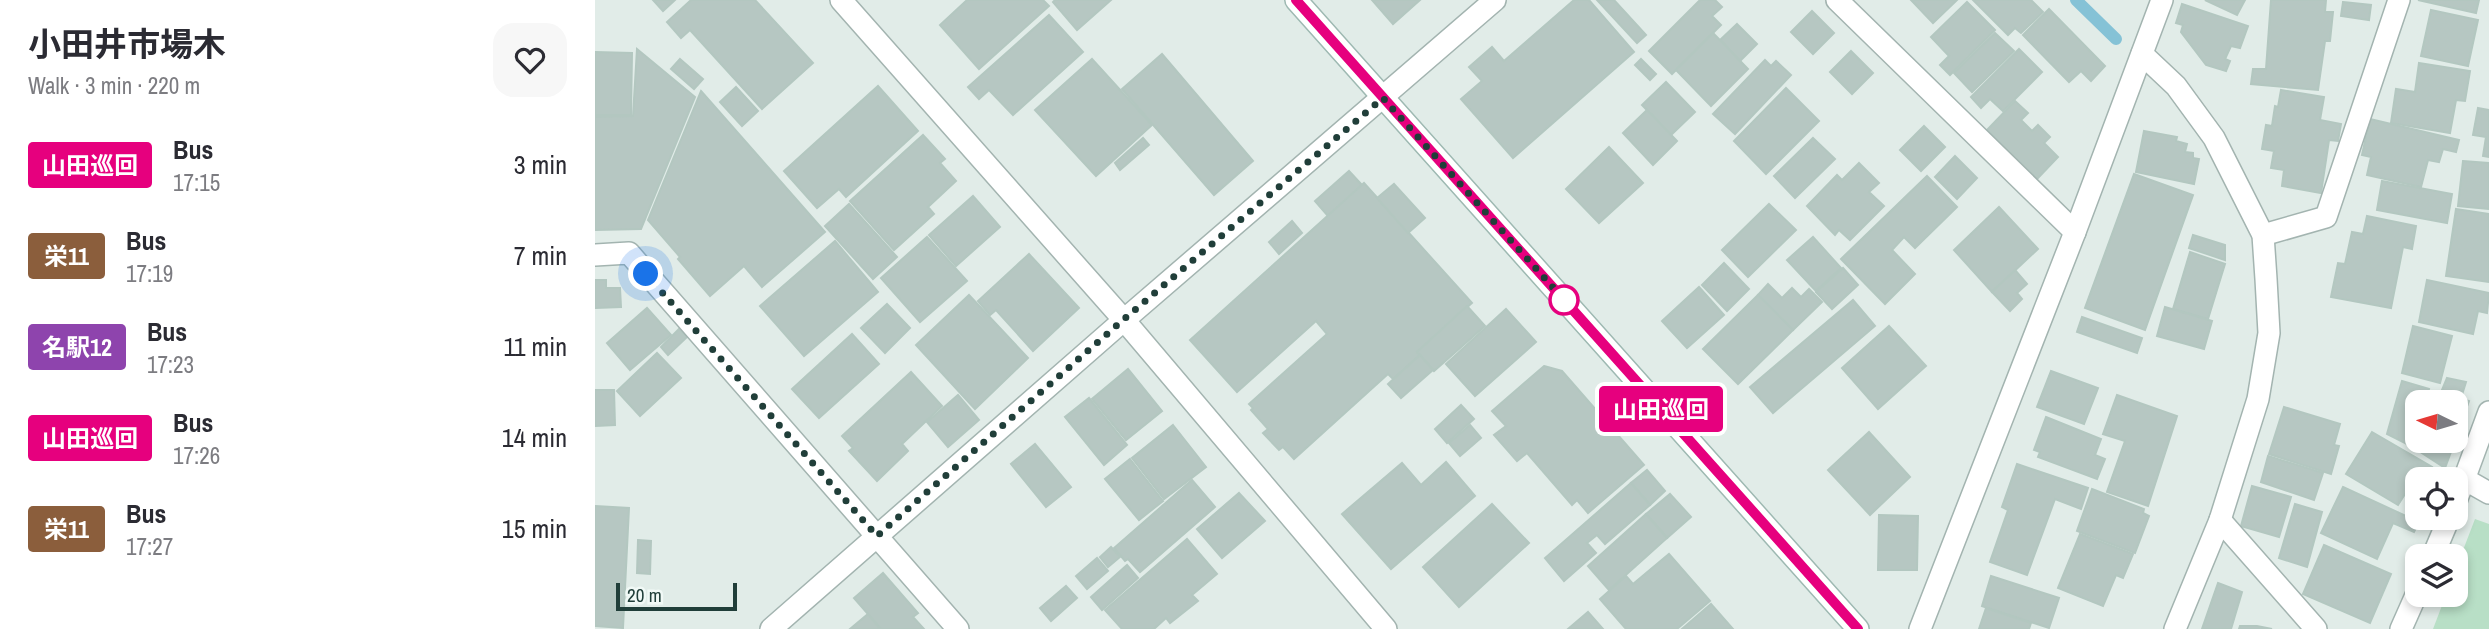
<!DOCTYPE html>
<meta charset="utf-8">
<style>
:root{--surface:#fff;--page:#f7f7f7;--text:#2b2b33;--muted:#7c7c81}
body{margin:0;font-family:"Archivo Narrow","Noto Sans JP",sans-serif;background:var(--page);color:var(--text);height:100vh;display:flex;flex-direction:column;font-size:26px;white-space:nowrap}
*{box-sizing:border-box;margin:0}
p{font-size:23px;color:var(--muted)}
.icon{flex:none;width:38px;height:38px;fill:none;stroke:currentColor;stroke-width:2;stroke-linecap:round;stroke-linejoin:round}
.map{position:relative;flex:1;overflow:hidden}
.details{display:flex;flex-direction:column;background:var(--surface);width:595px}
.details>*{flex:none}
.badge{padding:0 14px;border-radius:5px;font-size:24px;line-height:46px}
.needle{width:46px;rotate:275deg}
.controls{position:absolute;left:1810px;top:390px;display:grid;gap:14px}
.controls a{display:grid;place-items:center;width:63px;height:63px;border-radius:14px;background:var(--surface);box-shadow:0 4px 10px #0003;font-size:35px}
.scale{position:absolute;left:21px;bottom:18px;width:121px;box-sizing:border-box;padding-left:7px;border:4px solid #203e39;border-top:0;font-size:19px;line-height:24px;white-space:nowrap;color:#203e39;-webkit-text-stroke:5px #f1f9f6;paint-order:stroke}
.you{position:absolute;width:35px;height:35px;margin:-18px;border:5px solid #fff;border-radius:50%;background:#1a73e8;box-shadow:0 0 0 10px #1a73e833}
.map>.badge{position:absolute;translate:-50% -50%;box-shadow:0 0 0 4px #fff}
.round{display:grid;place-items:center;flex:none;width:74px;height:74px;border-radius:21px;background:var(--page)}
.summary{display:flex;align-items:center;justify-content:space-between;height:119px;padding:0 28px}
h1{font-size:33px;font-weight:700;line-height:52px}
ul{padding:0;list-style:none}
li{display:flex;align-items:center;gap:21px;height:91px;padding:0 28px}
li div{flex:1}
li b{display:block;font-size:26px}
li em{font-style:normal}
li .badge{min-width:77px;font-weight:700;text-align:center}
main{display:flex;flex:1;min-height:0}
.map>svg:first-child{display:block}
.green{fill:#b8dfc6}
.lines{fill:none;stroke-linecap:round;stroke-linejoin:round}
.stream{stroke:#85c2d6;stroke-width:12}
.building{fill:#b6c7c2;stroke:#b3c7c0;stroke-width:2}
.minor-casing{stroke:#a3b4b0;stroke-width:24}
.secondary-casing{stroke:#9eb9b2;stroke-width:24}
.minor{stroke:#fff;stroke-width:21}
.secondary{stroke:#fff;stroke-width:21}
.line-casing{stroke:#fff;stroke-width:16}
.line{stroke:#e6007e;stroke-width:10}
.walk{stroke:#203e39;stroke-width:7;stroke-dasharray:0 12.6}
.stop-dot{fill:#fff;stroke:#e6007e;stroke-width:3.5}
</style>
<main>
<section class="details">
<div class="summary"><div><h1>小田井市場木</h1><p>Walk · 3 min · 220 m</p></div><a class="round"><svg class="icon" aria-label="heart" viewBox="0 0 24 24"><path d="M12 20l-8-8c-3-5 5-10 8-4 3-6 11-1 8 4z"/></svg></a></div>
<ul>
<li><span class="badge" style="background:#e6007e;color:#fff">山田巡回</span><div><b>Bus</b><p>17:15</p></div><em>3 min</em></li>
<li><span class="badge" style="background:#8b5e3c;color:#fff">栄11</span><div><b>Bus</b><p>17:19</p></div><em>7 min</em></li>
<li><span class="badge" style="background:#8e44ad;color:#fff">名駅12</span><div><b>Bus</b><p>17:23</p></div><em>11 min</em></li>
<li><span class="badge" style="background:#e6007e;color:#fff">山田巡回</span><div><b>Bus</b><p>17:26</p></div><em>14 min</em></li>
<li><span class="badge" style="background:#8b5e3c;color:#fff">栄11</span><div><b>Bus</b><p>17:27</p></div><em>15 min</em></li>
</ul>
</section>
<div class="map">
<svg width="1894" height="629" viewBox="0 0 1894 629">
<rect width="100%" height="100%" fill="#e1ece8"/>
<!-- green -->
<polygon class="green" points="1880,519 1894,524 1894,629 1838,629 1851,595 1860,595 1860,571"/>
<g class="lines">
<!-- stream -->
<polyline class="stream" points="1481,0 1521,39"/>
</g>
<!-- building -->
<g class="building">
<polygon points="58,0 80,0 68,11"/>
<polygon points="96,0 160,0 218,63 167,109 95,30 86,38 72,22"/>
<polygon points="372,0 448,0 454,6 384,69 345,25"/>
<polygon points="460,0 516,0 482,30 458,2"/>
<polygon points="777,0 825,0 798,24"/>
<polygon points="979,0 994,0 1039,52 918,158 866,99 887,81 874,67 897,47 909,61"/>
<polygon points="1002,0 1019,0 1051,35 1042,43"/>
<polygon points="1105,0 1120,0 1127,7 1117,16 1126,25 1077,74 1054,51"/>
<polygon points="1316,0 1362,0 1338,23"/>
<polygon points="1378,0 1436,0 1448,12 1426,33 1420,28 1413,35"/>
<polygon points="1610,0 1650,0 1642,15"/>
<polygon points="1676,0 1731,0 1730,12 1738,12 1735,41 1730,41 1723,90 1656,84 1658,69 1671,69"/>
<polygon points="1823,0 1884,0 1881,13"/>
<polygon points="1372,2 1400,30 1355,75 1345,65 1354,56 1336,37"/>
<polygon points="1748,2 1776,5 1774,20 1746,16"/>
<polygon points="1587,4 1653,26 1645,48 1636,46 1630,59 1635,61 1631,71 1611,65 1586,32 1588,25 1581,23"/>
<polygon points="1454,9 1510,66 1496,81 1486,71 1474,82 1428,35"/>
<polygon points="1836,10 1883,20 1873,66 1826,56"/>
<polygon points="1217,11 1239,33 1218,54 1196,32"/>
<polygon points="454,15 488,52 418,115 394,90 384,99 373,87"/>
<polygon points="1142,24 1162,44 1145,61 1125,40"/>
<polygon points="1118,33 1153,69 1116,106 1081,70"/>
<polygon points="1400,33 1419,51 1377,92 1359,73"/>
<polygon points="42,49 100,97 46,229 0,230 0,117 38,116"/>
<polygon points="1424,49 1447,72 1408,111 1395,99 1386,108 1376,97"/>
<polygon points="1256,51 1278,73 1257,94 1235,72"/>
<polygon points="0,52 37,53 36,115 0,115"/>
<polygon points="567,54 658,161 619,195 527,89"/>
<polygon points="85,59 108,79 99,89 76,69"/>
<polygon points="497,59 557,125 501,176 440,110"/>
<polygon points="1046,59 1061,74 1055,80 1040,65"/>
<polygon points="1170,60 1176,66 1181,61 1196,75 1140,134 1118,114"/>
<polygon points="1824,63 1875,71 1870,101 1861,100 1855,133 1796,123 1801,89 1820,92"/>
<polygon points="1071,82 1100,112 1076,135 1047,105"/>
<polygon points="283,86 323,131 251,197 244,189 222,208 189,171"/>
<polygon points="141,87 163,111 147,126 125,102"/>
<polygon points="1191,88 1224,121 1171,174 1139,141"/>
<polygon points="1686,90 1729,97 1725,120 1746,124 1743,141 1734,140 1726,193 1687,186 1689,170 1676,168 1679,151 1667,149 1671,125 1677,126 1680,106 1683,107"/>
<polygon points="106,91 230,232 167,287 149,266 115,296 83,259 85,257 53,220"/>
<polygon points="1420,101 1433,113 1426,120 1437,131 1443,125 1455,137 1449,143 1463,157 1442,179 1392,130"/>
<polygon points="1883,108 1894,110 1894,157 1888,156 1891,137 1878,135"/>
<polygon points="1052,110 1082,141 1058,165 1028,133"/>
<polygon points="1775,119 1864,140 1861,152 1848,149 1844,162 1833,160 1826,187 1772,175 1776,157 1767,155"/>
<polygon points="1329,126 1350,147 1326,171 1305,150"/>
<polygon points="1549,131 1582,137 1581,141 1592,144 1590,152 1598,153 1598,158 1604,159 1599,184 1541,172"/>
<polygon points="328,135 350,159 345,163 361,181 333,207 339,214 299,250 255,201"/>
<polygon points="548,138 554,145 525,170 520,163"/>
<polygon points="1218,138 1240,159 1200,198 1179,176"/>
<polygon points="1014,147 1048,183 1004,223 971,189"/>
<polygon points="1360,156 1382,178 1362,199 1340,177"/>
<polygon points="1868,161 1894,163 1894,209 1863,206"/>
<polygon points="1264,163 1284,183 1274,192 1289,206 1255,240 1244,230 1240,235 1212,206 1242,175 1247,180"/>
<polygon points="754,171 767,185 733,216 720,201"/>
<polygon points="1539,174 1598,195 1550,330 1490,308"/>
<polygon points="1332,176 1362,207 1320,248 1309,237 1297,250 1320,274 1290,304 1246,259"/>
<polygon points="1787,181 1857,194 1852,223 1782,210"/>
<polygon points="769,183 877,303 822,352 825,355 798,379 793,374 699,459 688,447 684,450 668,433 673,429 656,410 658,408 654,404 732,334 721,321 642,392 595,340"/>
<polygon points="799,184 830,218 813,233 782,198"/>
<polygon points="378,196 405,227 361,266 334,235"/>
<polygon points="254,204 302,257 278,279 230,226"/>
<polygon points="1174,204 1201,230 1153,277 1127,250"/>
<polygon points="1404,207 1443,249 1397,292 1359,250"/>
<polygon points="1861,209 1894,214 1894,282 1851,276"/>
<polygon points="1772,216 1821,226 1817,249 1808,247 1796,308 1736,297 1743,263 1750,264 1757,232 1768,234"/>
<polygon points="697,221 707,233 684,254 674,242"/>
<polygon points="1598,235 1630,245 1630,260 1594,248"/>
<polygon points="332,237 372,281 325,322 286,278"/>
<polygon points="1218,237 1246,268 1221,291 1192,260"/>
<polygon points="240,241 283,292 209,356 165,306"/>
<polygon points="1595,252 1630,264 1613,319 1578,309"/>
<polygon points="434,254 484,308 438,351 401,310 395,315 383,301"/>
<polygon points="1129,263 1154,289 1132,311 1107,285"/>
<polygon points="1248,268 1263,285 1237,309 1221,292"/>
<polygon points="1420,270 1432,284 1422,293 1427,299 1415,311 1397,292"/>
<polygon points="0,280 11,280 11,288 25,288 26,307 0,308"/>
<polygon points="1832,280 1894,293 1892,313 1883,311 1878,334 1824,322"/>
<polygon points="1173,284 1187,298 1197,288 1206,297 1214,289 1227,302 1198,330 1163,295"/>
<polygon points="1104,287 1129,315 1092,348 1067,321"/>
<polygon points="374,295 433,358 380,409 321,345"/>
<polygon points="1163,295 1198,330 1143,384 1108,349"/>
<polygon points="1258,300 1280,326 1178,413 1155,387"/>
<polygon points="292,304 315,328 290,353 266,328"/>
<polygon points="872,306 890,326 839,371 822,352"/>
<polygon points="1570,307 1617,321 1609,349 1562,336"/>
<polygon points="52,308 76,335 35,370 12,343"/>
<polygon points="911,309 941,342 880,396 851,364"/>
<polygon points="1487,317 1547,338 1542,353 1482,332"/>
<polygon points="1294,326 1331,366 1283,409 1247,368"/>
<polygon points="1818,326 1857,336 1845,383 1807,373"/>
<polygon points="84,329 92,337 73,355 66,347"/>
<polygon points="257,334 284,364 224,418 197,389"/>
<polygon points="62,353 86,378 45,416 22,391"/>
<polygon points="825,355 838,370 806,398 793,384"/>
<polygon points="949,366 967,371 1049,465 993,513 982,500 977,505 932,453 922,461 899,435 911,426 897,411"/>
<polygon points="533,369 567,411 531,440 497,399"/>
<polygon points="1456,371 1503,388 1489,424 1442,407"/>
<polygon points="316,372 347,406 307,444 313,451 282,481 254,451 258,448 247,436"/>
<polygon points="1852,378 1871,382 1866,398 1874,401 1860,439 1860,402 1842,402"/>
<polygon points="1807,381 1834,389 1830,402 1822,402 1822,432 1818,447 1792,434"/>
<polygon points="0,390 19,390 20,425 0,426"/>
<polygon points="363,395 384,420 353,447 332,422"/>
<polygon points="1522,395 1582,416 1553,506 1512,492 1530,441 1508,434"/>
<polygon points="494,398 532,445 509,465 470,417"/>
<polygon points="866,405 879,419 852,443 840,429"/>
<polygon points="1689,407 1745,424 1739,445 1744,446 1736,474 1674,454"/>
<polygon points="1451,417 1506,439 1500,455 1510,459 1502,479 1443,457 1445,452 1439,450"/>
<polygon points="578,425 611,467 569,499 537,458"/>
<polygon points="875,425 886,438 865,456 854,443"/>
<polygon points="1274,432 1315,477 1275,515 1233,470"/>
<polygon points="1777,432 1837,467 1830,480 1822,480 1820,496 1812,491 1803,505 1751,474"/>
<polygon points="1828,441 1860,441 1850,468 1824,451"/>
<polygon points="440,444 476,487 451,507 416,464"/>
<polygon points="1673,456 1728,473 1719,500 1666,482"/>
<polygon points="535,459 568,501 544,520 510,479"/>
<polygon points="851,462 880,496 796,569 747,514 807,463 826,485"/>
<polygon points="1422,464 1493,488 1486,509 1460,499 1432,575 1395,562 1413,510 1407,507"/>
<polygon points="1052,470 1070,491 1055,505 1036,483"/>
<polygon points="597,480 620,507 545,572 533,559 530,561 519,548"/>
<polygon points="1036,483 1055,505 1010,544 1002,535 992,543 1001,553 969,581 950,558"/>
<polygon points="1657,486 1696,497 1684,537 1646,526"/>
<polygon points="1748,487 1824,522 1819,532 1798,523 1782,559 1726,533"/>
<polygon points="1497,489 1549,509 1548,513 1554,516 1540,553 1482,531"/>
<polygon points="644,493 670,521 627,558 602,529"/>
<polygon points="1075,494 1096,517 1072,538 1051,514"/>
<polygon points="897,504 934,543 864,607 828,567"/>
<polygon points="1700,504 1727,512 1712,567 1684,558"/>
<polygon points="0,506 34,508 28,628 0,626"/>
<polygon points="1051,514 1072,538 1014,590 993,566"/>
<polygon points="1284,515 1323,516 1322,570 1283,570"/>
<polygon points="1485,534 1538,554 1528,578 1521,575 1508,606 1463,588"/>
<polygon points="592,539 622,574 597,595 603,601 575,623 571,618 559,629 527,629 510,610"/>
<polygon points="43,540 56,541 55,574 42,573"/>
<polygon points="1729,545 1796,574 1775,623 1708,594"/>
<polygon points="516,547 525,557 513,567 505,557"/>
<polygon points="1074,554 1115,601 1082,629 1031,629 1005,599 1031,576 1038,584"/>
<polygon points="502,558 513,571 492,589 481,576"/>
<polygon points="532,565 543,578 507,610 496,597"/>
<polygon points="288,573 323,613 318,617 329,629 286,629 259,598"/>
<polygon points="1396,576 1464,598 1454,628 1387,606"/>
<polygon points="1623,583 1647,592 1636,629 1607,629"/>
<polygon points="471,586 482,598 456,621 445,608"/>
<polygon points="1116,604 1138,629 1087,629"/>
<polygon points="1391,608 1436,623 1434,629 1384,629"/>
<polygon points="993,612 1008,629 973,629"/>
<polygon points="273,614 285,629 255,629"/>
<polygon points="1645,626 1662,626 1677,629 1644,629"/>
</g>
<g class="lines">
<!-- minor casing -->
<g class="minor-casing">
<g id="minor">
<polyline points="246,0 529,320 791,629"/>
<polyline points="1242,0 1480,232"/>
<polyline points="1547,54 1581,86 1619,138 1668,235 1671,279 1674,333 1663,399 1625,520 1580,629"/>
<polyline points="1668,235 1731,217 1804,0"/>
<polyline points="0,255 34,253 363,629"/>
<polyline points="1871,480 1894,493"/>
<polyline points="1860,504 1894,412"/>
<polyline points="1625,520 1721,629"/>
<polyline points="1838,556 1854,518"/>
<polyline points="176,629 529,320 900,0"/>
<polyline points="1325,629 1480,232 1567,0"/>
<polyline points="1806,629 1822,593"/>
</g>
</g>
<!-- secondary casing -->
<g class="secondary-casing">
<polyline id="secondary" points="701,0 1263,629"/>
</g>
<!-- minor -->
<use href="#minor" class="minor"/>
<!-- secondary -->
<use href="#secondary" class="secondary"/>
</g>
<g class="lines">
<!-- line casing -->
<g class="line-casing">
<polyline id="line" points="701,0 1263,629"/>
</g>
<!-- line -->
<use href="#line" class="line"/>
<!-- walk -->
<polyline class="walk" points="51,274 282,536 528,320 788,98 971,302 969,300"/>
</g>
<!-- markers -->
<circle class="stop-dot" cx="969" cy="300" r="14"/>
</svg>
<div class="controls">
<a><svg class="needle" viewBox="-14 -14 28 28"><path d="M0-13l5 13h-10z" fill="#e53935"/><path d="M0 13l5-13h-10z" fill="#7c7c81"/></svg></a>
<a><svg class="icon" aria-label="locate" viewBox="0 0 24 24"><circle cx="12" cy="12" r="6"/><path d="M12 2v4M12 18v4M2 12h4M18 12h4"/></svg></a>
<a><svg class="icon" aria-label="layers" viewBox="0 0 24 24"><path d="M12 4l9 5-9 5-9-5zM3 14l9 5 9-5"/></svg></a>
</div>
<div class="scale">20 m</div>
<div class="you" style="left:51px;top:274px"></div>
<b class="badge" style="left:1066px;top:409px;background:#e6007e;color:#fff">山田巡回</b>
</div>
</main>
